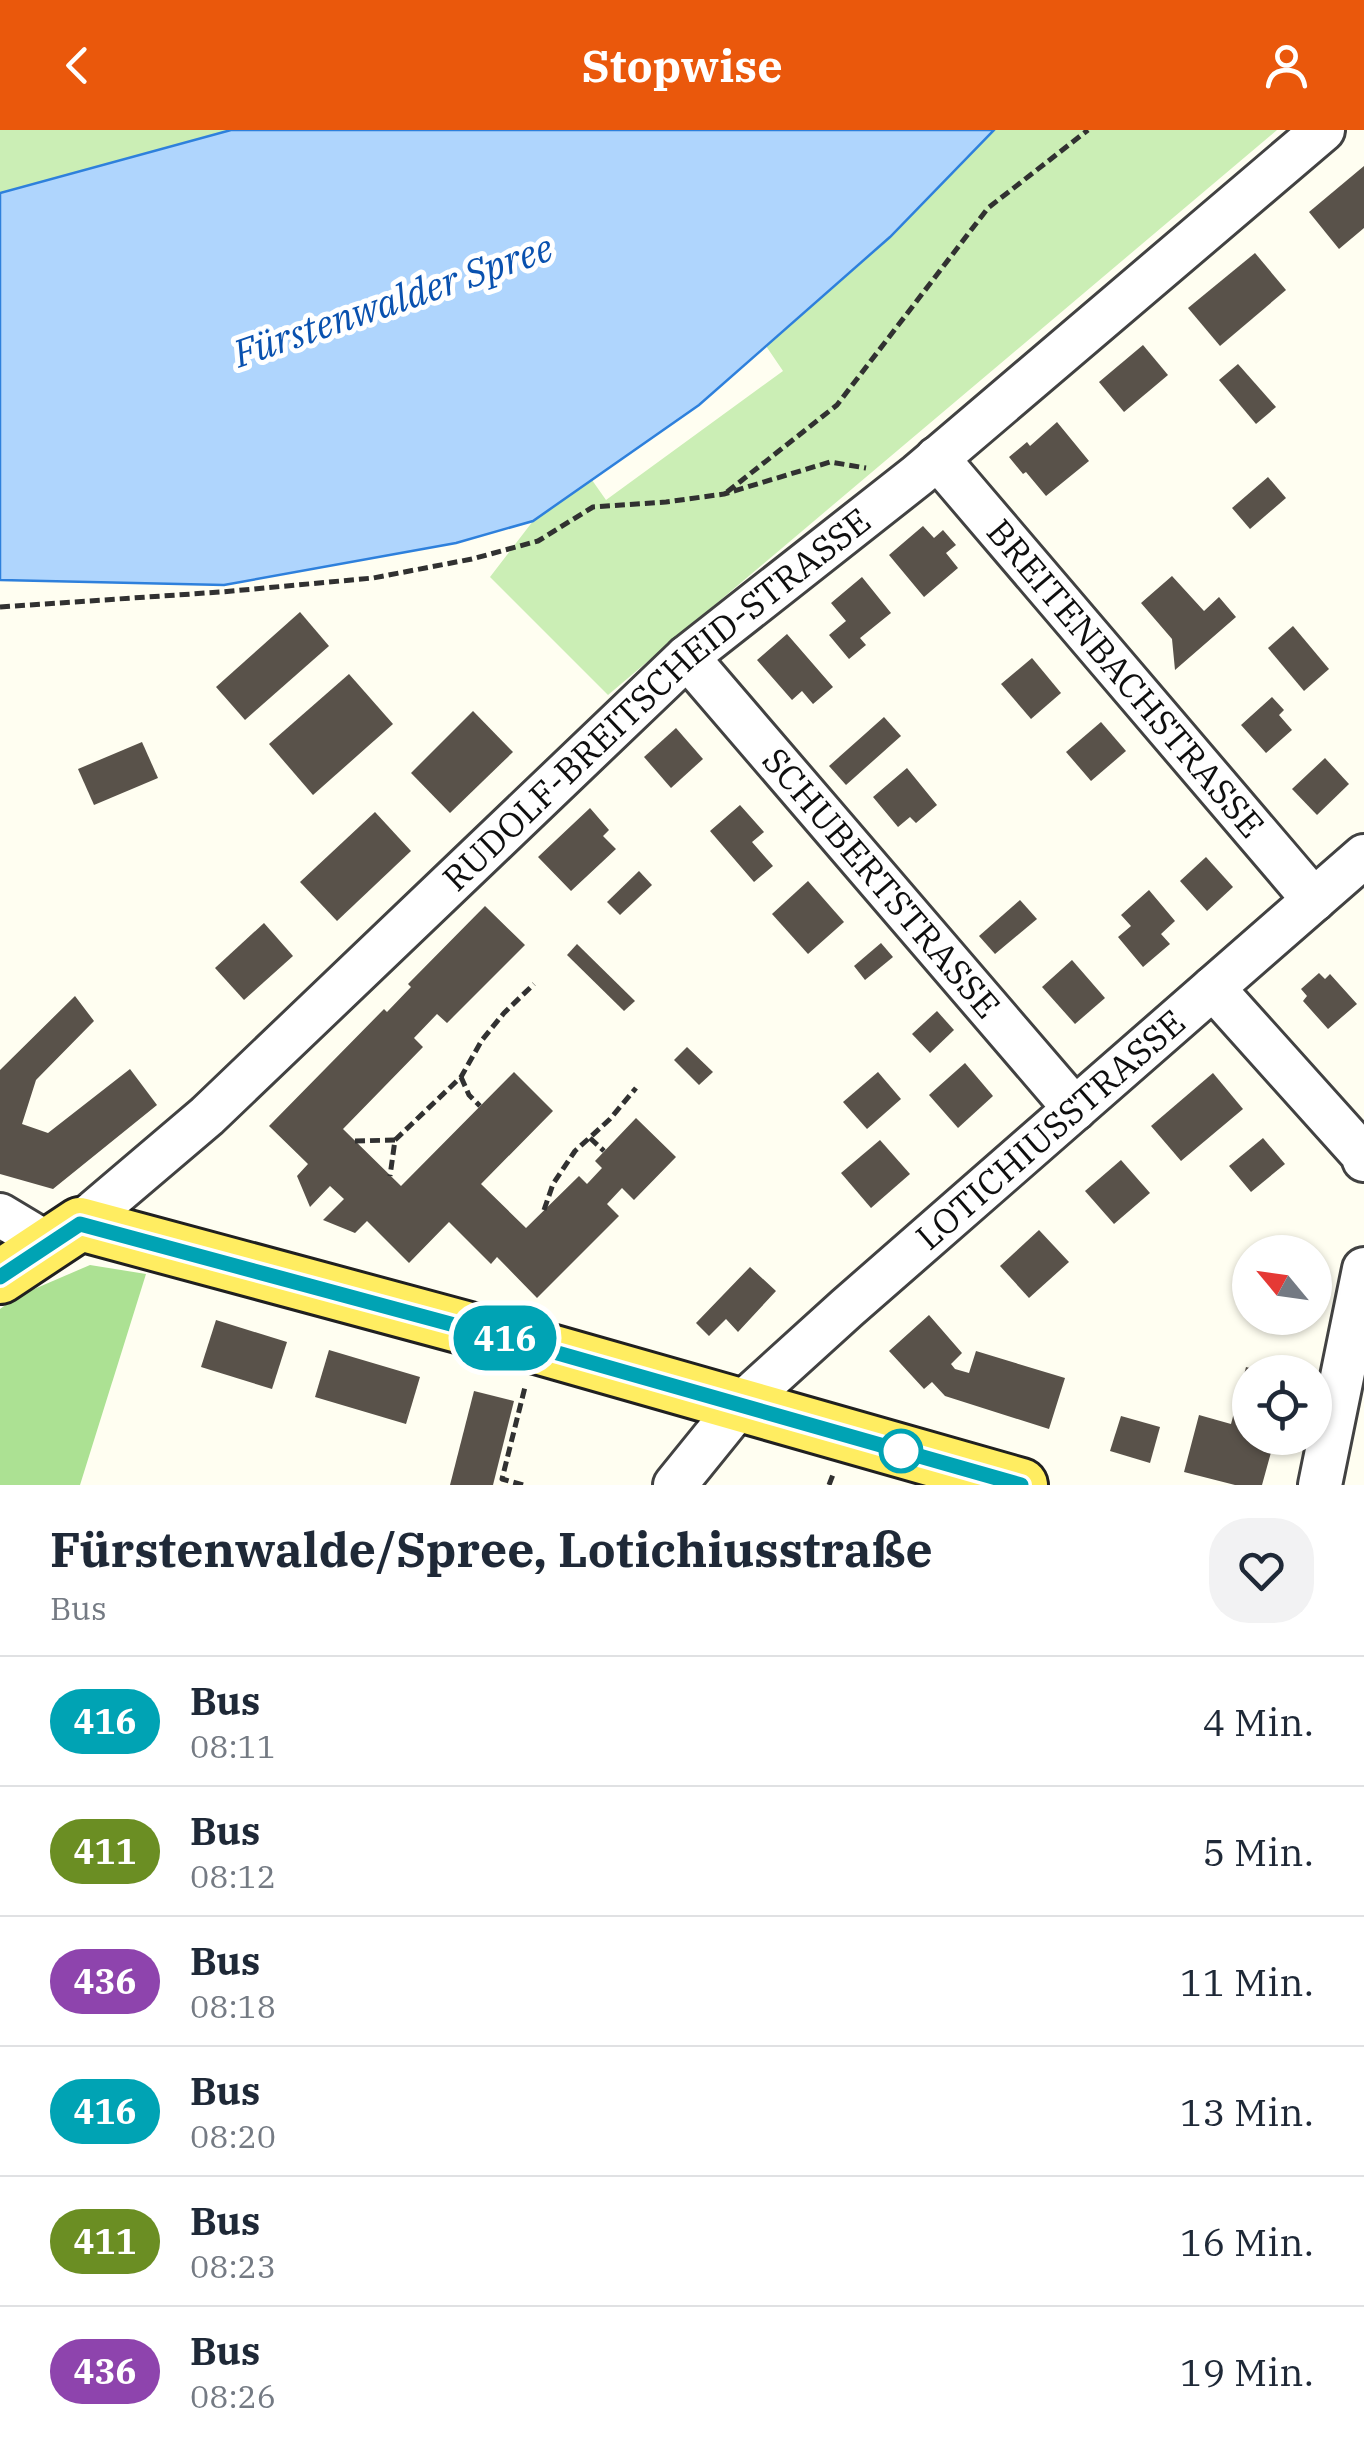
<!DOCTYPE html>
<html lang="de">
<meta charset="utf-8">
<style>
:root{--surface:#fff;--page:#f2f2f3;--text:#1f2937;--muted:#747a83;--line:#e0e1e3;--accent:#ea580c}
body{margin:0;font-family:"IBM Plex Serif",serif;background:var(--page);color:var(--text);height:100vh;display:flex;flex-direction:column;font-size:38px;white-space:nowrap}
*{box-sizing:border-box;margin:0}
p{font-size:32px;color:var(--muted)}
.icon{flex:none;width:55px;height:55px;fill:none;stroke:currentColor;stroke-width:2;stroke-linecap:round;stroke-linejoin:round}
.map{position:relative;height:1355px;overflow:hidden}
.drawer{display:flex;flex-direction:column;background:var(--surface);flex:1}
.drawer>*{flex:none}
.badge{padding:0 20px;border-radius:32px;font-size:35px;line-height:65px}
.needle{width:65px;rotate:299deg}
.controls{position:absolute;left:1232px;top:1105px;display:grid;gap:20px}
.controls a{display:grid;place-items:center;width:100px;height:100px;border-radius:50%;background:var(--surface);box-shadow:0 2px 8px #0004;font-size:50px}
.map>.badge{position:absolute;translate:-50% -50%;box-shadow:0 0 0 5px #fff}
.round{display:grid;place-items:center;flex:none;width:105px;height:105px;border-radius:40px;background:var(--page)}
.summary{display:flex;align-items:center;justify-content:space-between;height:170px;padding:0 50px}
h1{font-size:48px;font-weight:700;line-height:75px}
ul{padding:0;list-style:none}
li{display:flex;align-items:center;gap:30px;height:130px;padding:0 50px;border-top:2px solid var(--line)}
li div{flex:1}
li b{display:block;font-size:38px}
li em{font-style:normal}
li .badge{min-width:110px;font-weight:700;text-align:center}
header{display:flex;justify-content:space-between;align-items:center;height:130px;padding:0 50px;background:var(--accent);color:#fff;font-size:45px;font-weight:700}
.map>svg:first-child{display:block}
.green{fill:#cbeeb5}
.forest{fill:#ace193}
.water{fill:#afd5fd;stroke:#2e80dc;stroke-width:2.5}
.building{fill:#59524a}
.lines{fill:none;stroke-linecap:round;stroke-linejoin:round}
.minor-casing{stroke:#424242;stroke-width:48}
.major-casing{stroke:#202020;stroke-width:58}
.path{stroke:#313131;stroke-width:5;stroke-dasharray:10 5;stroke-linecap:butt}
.minor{stroke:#fff;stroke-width:42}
.major{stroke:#ffed61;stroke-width:52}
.line-casing{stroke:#fff;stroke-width:22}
.line{stroke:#00a3b4;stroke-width:15}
.stop-dot{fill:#fff;stroke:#00a3b4;stroke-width:5}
.labels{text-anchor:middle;stroke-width:10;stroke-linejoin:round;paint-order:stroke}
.street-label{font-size:35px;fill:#0f0f0f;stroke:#fff}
.water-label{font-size:38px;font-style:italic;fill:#0951af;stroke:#fff}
</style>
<header><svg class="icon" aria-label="back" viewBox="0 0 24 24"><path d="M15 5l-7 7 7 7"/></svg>Stopwise<svg class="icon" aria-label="person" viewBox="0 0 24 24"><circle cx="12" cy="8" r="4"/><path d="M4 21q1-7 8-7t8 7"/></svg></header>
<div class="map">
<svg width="1364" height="1355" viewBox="0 0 1364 1355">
<rect width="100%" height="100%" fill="#fffef1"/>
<!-- green -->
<g class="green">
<polygon points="0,0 231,0 0,63"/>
<polygon points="994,0 1277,0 608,565 490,447 533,391 592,350 606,370 783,241 766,216 875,121"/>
</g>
<!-- forest -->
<polygon class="forest" points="90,1135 146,1144 80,1355 0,1355 0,1179 18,1166"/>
<!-- water -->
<polygon class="water" points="231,0 994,0 890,107 699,275 533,391 456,413 224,455 0,450 0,63"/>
<!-- building -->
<g class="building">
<polygon points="1364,36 1364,98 1339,119 1309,82"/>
<polygon points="1255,123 1286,160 1220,216 1188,178"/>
<polygon points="1143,215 1168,245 1124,282 1099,252"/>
<polygon points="1238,234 1276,277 1256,294 1219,250"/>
<polygon points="1057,292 1089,331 1046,366 1026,342 1023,344 1009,327 1027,312 1030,316"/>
<polygon points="1268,347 1286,368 1250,399 1232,378"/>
<polygon points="923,396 934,408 943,400 956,415 946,423 958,438 924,467 889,425"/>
<polygon points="1172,446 1204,481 1219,467 1236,487 1175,540 1172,509 1141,473"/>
<polygon points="862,447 891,483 860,508 866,515 849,529 829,505 846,491 831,473"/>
<polygon points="300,482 329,516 245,590 216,557"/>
<polygon points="1293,496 1329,539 1304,561 1268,518"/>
<polygon points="787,504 833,557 813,574 802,561 792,570 757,530"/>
<polygon points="1032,528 1061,563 1031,589 1001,554"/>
<polygon points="349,544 393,594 313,665 269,614"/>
<polygon points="1272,567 1284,580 1279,585 1292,600 1266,623 1241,595"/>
<polygon points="473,581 513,622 450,683 411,643"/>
<polygon points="884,587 901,606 846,655 829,636"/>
<polygon points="1101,592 1126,621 1091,651 1066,622"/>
<polygon points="676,598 703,629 671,658 644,627"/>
<polygon points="142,612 158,648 94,675 78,639"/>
<polygon points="1325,628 1349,654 1317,685 1292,659"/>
<polygon points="907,638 937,675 916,693 910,687 898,697 873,667"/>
<polygon points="740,675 764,702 752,712 773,736 754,752 710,701"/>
<polygon points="590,678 609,700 603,706 616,719 571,761 538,727"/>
<polygon points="375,682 411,721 337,791 300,752"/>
<polygon points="1206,727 1233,757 1207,781 1180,751"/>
<polygon points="639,741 652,755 620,785 607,772"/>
<polygon points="808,751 844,792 808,824 772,784"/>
<polygon points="1149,760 1175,791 1161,804 1170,814 1143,837 1118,807 1131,796 1121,785"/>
<polygon points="1020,770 1037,789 995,824 979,806"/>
<polygon points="485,776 525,815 447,893 437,884 414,908 423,917 343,999 401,1056 514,942 553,981 481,1054 526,1098 579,1046 587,1054 602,1038 595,1031 636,988 676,1027 634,1070 622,1058 607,1074 619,1086 537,1168 497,1127 491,1134 449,1092 409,1133 367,1091 355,1103 323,1090 344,1069 330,1056 310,1077 297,1046 308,1034 269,996 384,879 387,882 411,857 408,854"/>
<polygon points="264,793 293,826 244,870 215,838"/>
<polygon points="881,813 893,827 865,850 854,836"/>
<polygon points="577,814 635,871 624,881 567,825"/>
<polygon points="1072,830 1105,868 1075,894 1042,857"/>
<polygon points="1319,843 1325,849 1330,844 1357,874 1328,899 1303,871 1307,866 1301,859"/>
<polygon points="75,866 94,891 36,950 22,994 48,1003 130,939 157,975 53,1059 0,1044 0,940"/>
<polygon points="937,881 954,900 930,923 912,904"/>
<polygon points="687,917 713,942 699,955 674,930"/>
<polygon points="965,933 993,966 958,998 929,965"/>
<polygon points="878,942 901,969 867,999 843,972"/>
<polygon points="1213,943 1243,979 1181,1031 1151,996"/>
<polygon points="1263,1008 1285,1034 1251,1062 1229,1036"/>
<polygon points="880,1010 910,1044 871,1078 841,1043"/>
<polygon points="1121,1030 1150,1063 1114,1094 1085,1061"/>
<polygon points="1039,1100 1069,1132 1029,1168 1000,1136"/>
<polygon points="750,1137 776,1161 738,1202 726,1189 709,1206 696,1193"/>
<polygon points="929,1185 962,1223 951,1234 955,1239 969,1243 976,1221 1065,1248 1049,1299 945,1266 932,1252 924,1259 889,1221"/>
<polygon points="216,1190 287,1212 272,1259 201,1237"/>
<polygon points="329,1220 420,1247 406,1294 315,1267"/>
<polygon points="1246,1237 1261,1241 1250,1242 1250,1308 1275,1308 1262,1355 1235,1355 1184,1342 1199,1285 1231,1294"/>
<polygon points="474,1261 514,1271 493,1355 450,1355"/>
<polygon points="1121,1286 1160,1297 1150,1333 1110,1321"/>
</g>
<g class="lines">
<!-- minor casing -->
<g class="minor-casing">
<g id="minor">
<path id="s1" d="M937 328 1314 770"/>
<path id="s2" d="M687 527 1075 979"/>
<polyline points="1213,858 1362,1024 1364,1030"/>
<polyline points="0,1085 50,1115"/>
<path id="s3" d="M80 1094 207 986 687 527 918 345 1323 0"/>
<path id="s4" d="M675 1355 739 1276 847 1178 1364 726"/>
<polyline points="1320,1355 1364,1139"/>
</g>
</g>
<!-- major casing -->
<g class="major-casing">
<polyline id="major" points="0,1147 80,1094 540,1218 1021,1355"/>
</g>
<!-- path -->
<g class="path">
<polyline points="727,362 837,275 988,78 1088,0"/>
<polyline points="0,477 221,462 373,448 472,429 538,411 593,377 666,372 724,364 830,332 866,338"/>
<polyline points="461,947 469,965 480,976"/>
<polyline points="590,1008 604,1021"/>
<polyline points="395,1010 461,947 482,910 504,883 534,854"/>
<polyline points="355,1011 395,1010 390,1046"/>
<polyline points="544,1080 553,1054 575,1021 610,989 636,958"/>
<polyline points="523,1355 502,1349 525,1257"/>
<polyline points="829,1355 834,1342"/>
</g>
<!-- minor -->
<use href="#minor" class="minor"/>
<!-- major -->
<use href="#major" class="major"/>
</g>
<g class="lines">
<!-- line casing -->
<g class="line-casing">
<polyline id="line" points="0,1147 80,1094 540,1218 1021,1355"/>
</g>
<!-- line -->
<use href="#line" class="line"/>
</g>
<!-- markers -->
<circle class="stop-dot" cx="901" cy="1321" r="20"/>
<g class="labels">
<!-- street labels -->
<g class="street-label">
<text dy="12" stroke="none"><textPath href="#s1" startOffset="290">BREITENBACHSTRASSE</textPath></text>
<text dy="12" stroke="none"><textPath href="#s3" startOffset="780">RUDOLF-BREITSCHEID-STRASSE</textPath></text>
<text dy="12" stroke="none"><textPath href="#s2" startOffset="298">SCHUBERTSTRASSE</textPath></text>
<text dy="12" stroke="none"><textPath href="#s4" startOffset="518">LOTICHIUSSTRASSE</textPath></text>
</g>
<!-- water labels -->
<g class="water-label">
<text transform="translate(393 171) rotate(-19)" y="13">Fürstenwalder Spree</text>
</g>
</g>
</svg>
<div class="controls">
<a><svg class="needle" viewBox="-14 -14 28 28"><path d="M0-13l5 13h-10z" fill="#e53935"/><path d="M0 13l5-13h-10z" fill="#747a83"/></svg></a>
<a><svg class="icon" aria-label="locate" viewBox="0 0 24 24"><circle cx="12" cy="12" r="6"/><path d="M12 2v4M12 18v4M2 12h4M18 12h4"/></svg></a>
</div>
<b class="badge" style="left:505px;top:1208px;background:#00a3b4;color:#fff">416</b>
</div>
<section class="drawer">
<div class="summary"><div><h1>Fürstenwalde/Spree, Lotichiusstraße</h1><p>Bus</p></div><a class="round"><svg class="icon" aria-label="heart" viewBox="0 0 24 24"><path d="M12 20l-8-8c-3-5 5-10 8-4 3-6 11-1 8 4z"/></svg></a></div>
<ul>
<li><span class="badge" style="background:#00a3b4;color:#fff">416</span><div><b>Bus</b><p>08:11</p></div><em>4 Min.</em></li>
<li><span class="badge" style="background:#6b8e23;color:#fff">411</span><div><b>Bus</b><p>08:12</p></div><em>5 Min.</em></li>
<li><span class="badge" style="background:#8e44ad;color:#fff">436</span><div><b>Bus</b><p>08:18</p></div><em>11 Min.</em></li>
<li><span class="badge" style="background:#00a3b4;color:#fff">416</span><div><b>Bus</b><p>08:20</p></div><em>13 Min.</em></li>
<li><span class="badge" style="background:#6b8e23;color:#fff">411</span><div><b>Bus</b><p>08:23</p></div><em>16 Min.</em></li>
<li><span class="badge" style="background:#8e44ad;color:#fff">436</span><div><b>Bus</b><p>08:26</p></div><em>19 Min.</em></li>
</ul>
</section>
